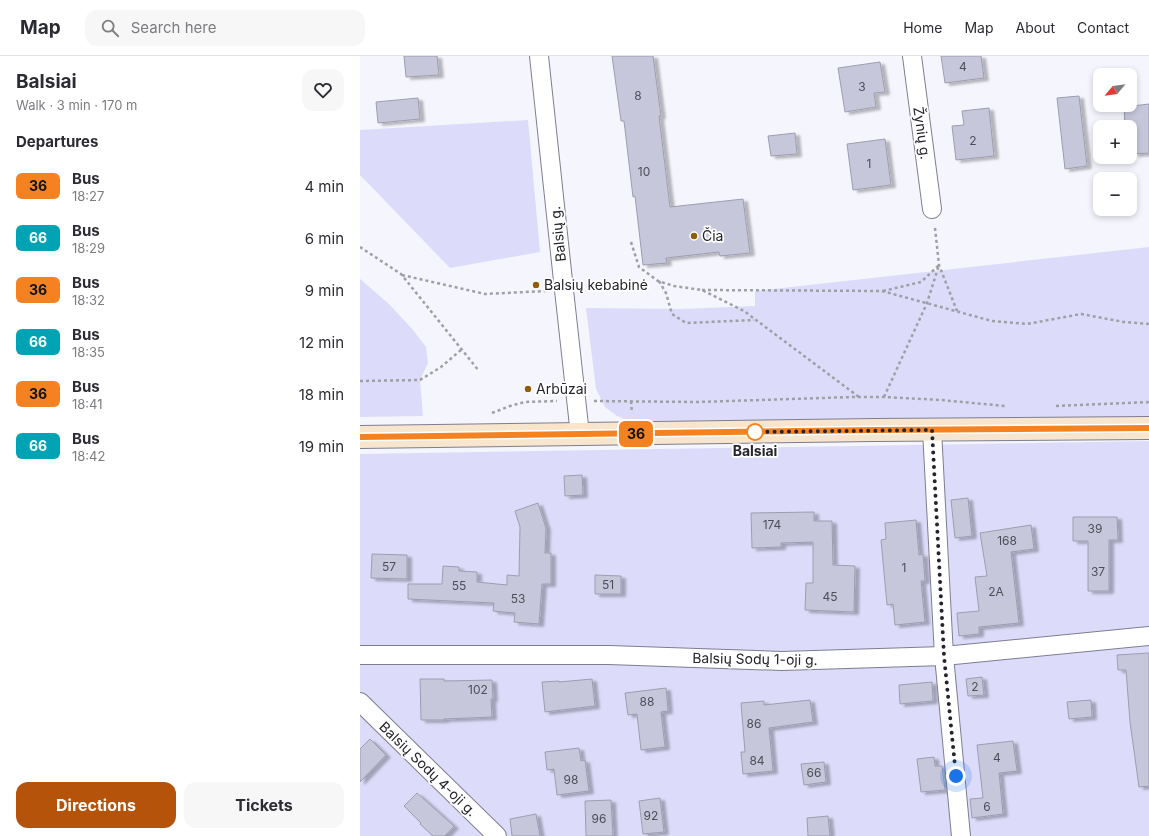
<!DOCTYPE html>
<meta charset="utf-8">
<style>
:root{--surface:#fff;--page:#f7f7f7;--text:#2b2b33;--muted:#7c7c81;--line:#e1e1e2;--accent:#b45309}
body{margin:0;font-family:Inter,sans-serif;background:var(--page);color:var(--text);height:100vh;display:flex;flex-direction:column;font-size:15px;white-space:nowrap}
*{box-sizing:border-box;margin:0}
p{font-size:13px;color:var(--muted)}
.icon{flex:none;width:22px;height:22px;fill:none;stroke:currentColor;stroke-width:2;stroke-linecap:round;stroke-linejoin:round}
.map{position:relative;flex:1;overflow:hidden}
.panel{display:flex;flex-direction:column;background:var(--surface);width:360px}
.panel>*{flex:none}
.badge{padding:0 8px;border-radius:6px;font-size:14px;line-height:26px}
.needle{width:26px;rotate:241deg}
.fabs{position:absolute;left:733px;top:12px;display:grid;gap:8px}
.fabs a{display:grid;place-items:center;width:44px;height:44px;border-radius:8px;background:var(--surface);box-shadow:0 2px 6px #0003;font-size:20px}
.you{position:absolute;width:20px;height:20px;margin:-10px;border:3px solid #fff;border-radius:50%;background:#1a73e8;box-shadow:0 0 0 6px #1a73e833}
.map>.badge{position:absolute;translate:-50% -50%;box-shadow:0 0 0 2px #fff}
h2{padding:0 16px;font-size:15px;line-height:36px}
.round{display:grid;place-items:center;flex:none;width:42px;height:42px;border-radius:12px;background:var(--page)}
.head{display:flex;align-items:center;justify-content:space-between;height:68px;padding:0 16px}
h1{font-size:19px;font-weight:700;line-height:30px}
.action{display:flex;gap:8px;margin-top:auto;padding:8px 16px}
.action a{flex:1;height:46px;border-radius:12px;background:var(--accent);color:#fff;font-size:16px;font-weight:700;line-height:46px;text-align:center}
.action a+a{background:var(--page);color:var(--text)}
ul{padding:0;list-style:none}
li{display:flex;align-items:center;gap:12px;height:52px;padding:0 16px}
li div{flex:1}
li b{display:block;font-size:15px}
li em{font-style:normal}
li .badge{min-width:44px;font-weight:700;text-align:center}
header{display:flex;align-items:center;gap:24px;box-sizing:border-box;height:56px;padding:0 20px;background:var(--surface);border-bottom:1px solid var(--line)}
header strong{font-size:19px}
nav{display:flex;gap:22px;margin-inline-start:auto;font-size:14px}
.search{width:280px;height:36px;background:var(--page);display:flex;align-items:center;gap:10px;box-sizing:border-box;padding:0 14px;border-radius:12px;color:var(--muted);font-size:15px}
main{display:flex;flex:1;min-height:0}
.map>svg:first-child{display:block}
.green{fill:#dcdcfa}
.building{fill:#c7c7db;stroke:#9d9db0;filter:url(#shadow)}
.lines{fill:none;stroke-linecap:round;stroke-linejoin:round}
.street-casing{stroke:#7e7d90;stroke-width:20}
.secondary-casing{stroke:#7e7d90;stroke-width:24}
.path{stroke:#9f9fa7;stroke-width:2.5;stroke-dasharray:3 3;stroke-linecap:butt}
.street{stroke:#fff;stroke-width:18}
.secondary{stroke:#f7e5cd;stroke-width:22}
.line-casing{stroke:#fff;stroke-width:9}
.line{stroke:#f58220;stroke-width:6}
.walk{stroke:#25242c;stroke-width:4;stroke-dasharray:0 7.2}
.poi-dot{fill:#8f5e0b;stroke:#fff;stroke-width:1.5}
.stop-dot{fill:#fff;stroke:#f58220;stroke-width:2}
.labels{text-anchor:middle;stroke-width:3.5;stroke-linejoin:round;paint-order:stroke}
.number-label{font-size:12px;fill:#4e4d58}
.street-label{font-size:14px;fill:#25242c;stroke:#fff}
.poi-label{font-size:14px;fill:#25242c;stroke:#fff;text-anchor:start}
.stop-label{font-size:14px;font-weight:bold;fill:#25242c;stroke:#fff}
</style>
<header>
<strong>Map</strong>
<div class="search"><svg class="icon" aria-label="search" viewBox="0 0 24 24"><circle cx="10" cy="10" r="6"/><path d="M15 15l6 6"/></svg>Search here</div>
<nav><a>Home</a><a>Map</a><a>About</a><a>Contact</a></nav>
</header>
<main>
<section class="panel">
<div class="head"><div><h1>Balsiai</h1><p>Walk · 3 min · 170 m</p></div><a class="round"><svg class="icon" aria-label="heart" viewBox="0 0 24 24"><path d="M12 20l-8-8c-3-5 5-10 8-4 3-6 11-1 8 4z"/></svg></a></div>
<h2>Departures</h2>
<ul>
<li><span class="badge" style="background:#f58220;color:#111">36</span><div><b>Bus</b><p>18:27</p></div><em>4 min</em></li>
<li><span class="badge" style="background:#00a3b4;color:#fff">66</span><div><b>Bus</b><p>18:29</p></div><em>6 min</em></li>
<li><span class="badge" style="background:#f58220;color:#111">36</span><div><b>Bus</b><p>18:32</p></div><em>9 min</em></li>
<li><span class="badge" style="background:#00a3b4;color:#fff">66</span><div><b>Bus</b><p>18:35</p></div><em>12 min</em></li>
<li><span class="badge" style="background:#f58220;color:#111">36</span><div><b>Bus</b><p>18:41</p></div><em>18 min</em></li>
<li><span class="badge" style="background:#00a3b4;color:#fff">66</span><div><b>Bus</b><p>18:42</p></div><em>19 min</em></li>
</ul>
<div class="action"><a>Directions</a><a>Tickets</a></div>
</section>
<div class="map">
<svg width="789" height="780" viewBox="0 0 789 780">
<defs>
<filter id="shadow"><feDropShadow dx="4.5" dy="2.5" stdDeviation="1" flood-color="#0004"/></filter>
</defs>
<rect width="100%" height="100%" fill="#f5f5fd"/>
<!-- green -->
<g class="green">
<polygon points="168,64 180,196 90,212 0,119 0,74"/>
<polygon points="789,191 789,362 722,363 270,365 257,360 245,351 236,333 226,252 321,253 395,250 395,235"/>
<polygon points="0,223 29,248 53,274 66,291 68,307 60,324 63,360 0,361"/>
<polygon points="789,385 789,780 0,780 0,398"/>
</g>
<!-- building -->
<g class="building">
<polygon points="44,0 77,0 79,19 46,21"/>
<polygon points="252,0 293,0 301,60 299,60 310,151 383,143 390,197 360,200 359,196 306,202 307,207 283,209 275,140 273,141 264,65 261,65"/>
<polygon points="581,0 621,0 624,22 585,27"/>
<polygon points="520,6 525,36 514,37 516,51 485,56 478,12"/>
<polygon points="719,40 727,110 705,113 697,42"/>
<polygon points="58,42 60,63 18,67 16,46"/>
<polygon points="789,48 789,97 774,98 773,80 770,81 770,71 765,71 764,51"/>
<polygon points="629,52 634,100 596,104 592,70 604,69 602,55"/>
<polygon points="435,77 437,98 411,100 408,80"/>
<polygon points="525,83 531,129 493,134 487,88"/>
<polygon points="222,419 223,439 205,440 204,420"/>
<polygon points="608,442 612,480 595,482 591,444"/>
<polygon points="178,447 186,472 185,497 191,497 191,528 182,528 179,568 154,566 155,557 133,555 134,547 48,543 48,528 82,528 83,510 99,511 99,515 117,516 117,526 147,529 147,519 159,520 160,471 155,455"/>
<polygon points="454,456 454,465 472,465 473,509 495,510 494,556 445,554 446,527 453,527 453,486 421,487 421,491 392,492 391,457"/>
<polygon points="713,461 757,461 758,484 749,484 749,535 728,535 728,485 713,485"/>
<polygon points="556,464 559,499 563,498 565,525 561,525 565,566 535,569 533,548 527,549 521,484 526,483 525,467"/>
<polygon points="671,469 674,493 651,496 659,567 619,571 619,578 599,580 597,557 619,555 615,521 627,520 620,477"/>
<polygon points="12,498 47,499 47,523 11,522"/>
<polygon points="235,519 261,520 261,538 235,538"/>
<polygon points="789,597 789,730 779,731 770,666 766,614 758,614 757,599"/>
<polygon points="622,621 624,639 608,640 606,623"/>
<polygon points="60,623 84,623 84,625 132,624 133,643 131,643 132,661 84,663 84,664 61,664"/>
<polygon points="232,623 235,650 185,656 182,626 199,625 199,626"/>
<polygon points="572,626 573,645 540,648 539,629"/>
<polygon points="306,632 308,655 301,656 305,691 281,694 277,658 268,659 265,637"/>
<polygon points="450,644 453,666 409,672 413,715 383,718 381,696 385,696 381,647 404,645 404,649"/>
<polygon points="731,644 732,661 709,663 707,646"/>
<polygon points="10,683 26,699 0,726 0,693"/>
<polygon points="653,685 657,715 639,717 643,758 612,762 610,743 623,742 617,689"/>
<polygon points="219,692 221,705 225,704 229,735 197,739 194,713 187,714 185,696"/>
<polygon points="574,701 575,710 582,710 585,734 561,736 557,703"/>
<polygon points="464,706 466,726 444,729 441,708"/>
<polygon points="57,737 94,770 85,780 73,780 60,768 61,767 44,750"/>
<polygon points="300,742 304,776 283,778 279,745"/>
<polygon points="251,744 253,780 226,780 225,745"/>
<polygon points="176,758 180,780 152,780 150,763"/>
<polygon points="468,760 470,780 448,780 447,762"/>
</g>
<g class="lines">
<!-- street casing -->
<g class="street-casing">
<g id="street">
<polyline points="179,0 204,234 220,379"/>
<polyline points="552,0 572,153"/>
<polyline points="572,374 584,600 601,780"/>
<polyline points="0,599 249,599 422,605 584,600 789,580"/>
<polyline points="0,646 137,780"/>
</g>
</g>
<!-- secondary casing -->
<g class="secondary-casing">
<polyline id="secondary" points="0,381 514,374 789,372"/>
</g>
<!-- path -->
<g class="path">
<polyline points="575,172 579,209 597,255"/>
<polyline points="271,186 279,211 298,225 314,230 342,234 384,255 499,341"/>
<polyline points="0,191 41,218 119,315"/>
<polyline points="42,219 125,238 186,235"/>
<polyline points="299,225 306,237 312,258 326,267 394,264"/>
<polyline points="342,234 522,235 632,265 667,268 721,258 764,266 789,268"/>
<polyline points="523,235 561,226 579,209"/>
<polyline points="0,325 60,324 81,311 101,294"/>
<polyline points="524,341 567,247 579,209"/>
<polyline points="234,345 338,346 493,341 524,341 581,344 645,350"/>
<polyline points="271,345 272,357"/>
<polyline points="696,350 789,346"/>
<polyline points="132,357 150,350 165,346 197,345"/>
</g>
<!-- street -->
<use href="#street" class="street"/>
<!-- secondary -->
<use href="#secondary" class="secondary"/>
</g>
<g class="lines">
<!-- line casing -->
<g class="line-casing">
<polyline id="line" points="0,381 514,374 789,372"/>
</g>
<!-- line -->
<use href="#line" class="line"/>
<!-- walk -->
<polyline class="walk" points="395,376 394,376 572,374 584,600 596,720"/>
</g>
<!-- markers -->
<g class="poi-dot">
<circle cx="334" cy="180" r="4"/>
<circle cx="176" cy="229" r="4"/>
<circle cx="168" cy="333" r="4"/>
</g>
<circle class="stop-dot" cx="395" cy="376" r="8"/>
<g class="labels">
<!-- number labels -->
<g class="number-label">
<text x="603" y="15">4</text>
<text x="502" y="35">3</text>
<text x="278" y="44">8</text>
<text x="613" y="89">2</text>
<text x="509" y="112">1</text>
<text x="284" y="120">10</text>
<text x="412" y="473">174</text>
<text x="735" y="477">39</text>
<text x="647" y="489">168</text>
<text x="29" y="515">57</text>
<text x="544" y="516">1</text>
<text x="738" y="520">37</text>
<text x="248" y="533">51</text>
<text x="99" y="534">55</text>
<text x="636" y="540">2A</text>
<text x="470" y="545">45</text>
<text x="158" y="547">53</text>
<text x="615" y="635">2</text>
<text x="118" y="638">102</text>
<text x="287" y="650">88</text>
<text x="394" y="672">86</text>
<text x="637" y="706">4</text>
<text x="397" y="709">84</text>
<text x="454" y="721">66</text>
<text x="211" y="728">98</text>
<text x="627" y="755">6</text>
<text x="291" y="764">92</text>
<text x="239" y="767">96</text>
</g>
<!-- street labels -->
<g class="street-label">
<text transform="translate(562 77) rotate(82)" y="5">Žynių g.</text>
<text transform="translate(198 178) rotate(-96)" y="5">Balsių g.</text>
<text transform="translate(395 603) rotate(1)" y="5">Balsių Sodų 1-oji g.</text>
<text transform="translate(68 713) rotate(44)" y="5">Balsių Sodų 4-oji g.</text>
</g>
<!-- poi labels -->
<g class="poi-label">
<text x="342" y="185">Čia</text>
<text x="184" y="234">Balsių kebabinė</text>
<text x="176" y="338">Arbūzai</text>
</g>
<!-- stop labels -->
<g class="stop-label">
<text x="395" y="400">Balsiai</text>
</g>
</g>
</svg>
<div class="fabs">
<a><svg class="needle" viewBox="-14 -14 28 28"><path d="M0-13l5 13h-10z" fill="#e53935"/><path d="M0 13l5-13h-10z" fill="#7c7c81"/></svg></a>
<a>+</a>
<a>−</a>
</div>
<div class="you" style="left:596px;top:720px"></div>
<b class="badge" style="left:276px;top:378px;background:#f58220;color:#111">36</b>
</div>
</main>
